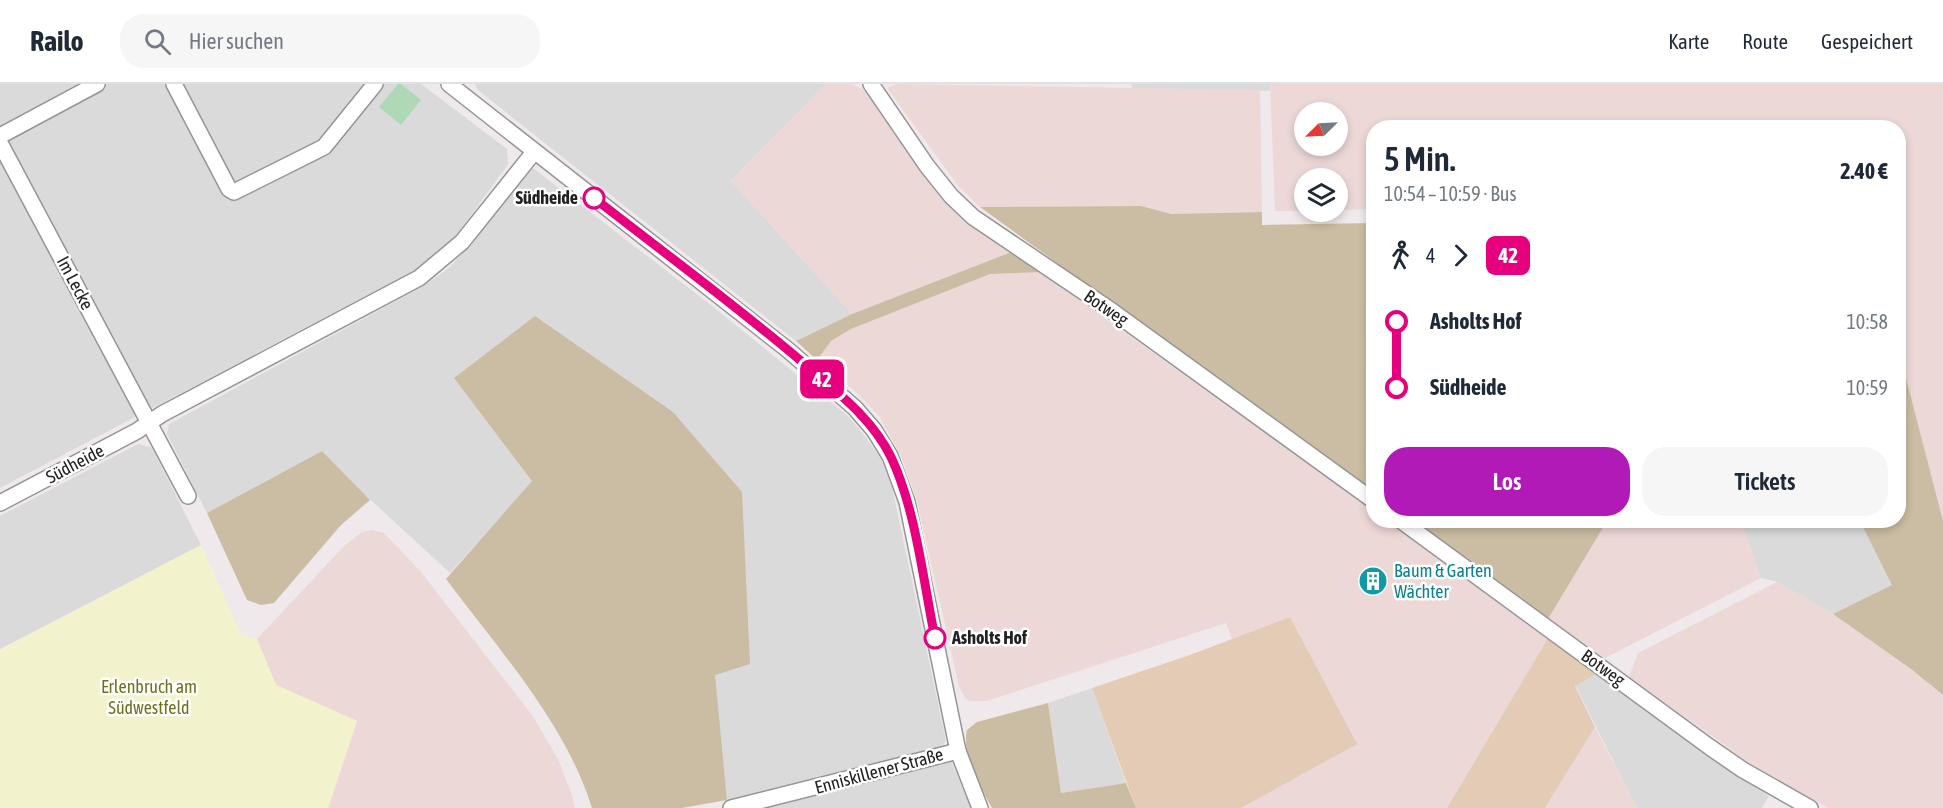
<!DOCTYPE html>
<html lang="de">
<meta charset="utf-8">
<style>
:root{--surface:#fff;--page:#f6f6f7;--text:#1f2937;--muted:#747a83;--line:#e0e1e3;--accent:#b21ab8}
body{margin:0;font-family:"Asap Condensed",sans-serif;background:var(--page);color:var(--text);height:100vh;display:flex;flex-direction:column;font-size:22px;white-space:nowrap}
*{box-sizing:border-box;margin:0}
p{font-size:20px;color:var(--muted)}
.icon{flex:none;width:33px;height:33px;fill:none;stroke:currentColor;stroke-width:2;stroke-linecap:round;stroke-linejoin:round}
.map{position:relative;flex:1;overflow:hidden}
.drawer{position:absolute;left:1366px;top:36px;width:540px;height:408px;display:flex;flex-direction:column;background:var(--surface);border-radius:24px;box-shadow:0 3px 9px #0003}
.drawer>*{flex:none}
.badge{padding:0 12px;border-radius:9px;font-size:21px;line-height:39px}
.needle{width:39px;rotate:246deg}
.tools{position:absolute;left:1294px;top:18px;display:grid;gap:12px}
.tools a{display:grid;place-items:center;width:54px;height:54px;border-radius:50%;background:var(--surface);box-shadow:0 3px 9px #0003;font-size:30px}
.map>.badge{position:absolute;translate:-50% -50%;box-shadow:0 0 0 3px #fff}
.legs{display:flex;align-items:center;gap:9px;height:66px;padding:0 18px;font-size:20px}
.legs p{margin-inline-start:auto}
.headline{display:flex;align-items:center;justify-content:space-between;height:102px;padding:0 18px}
h1{font-size:33px;font-weight:600;line-height:45px}
.cta{display:flex;gap:12px;margin-top:auto;padding:12px 18px}
.cta a{flex:1;height:69px;border-radius:24px;background:var(--accent);color:#fff;font-size:24px;font-weight:600;line-height:69px;text-align:center}
.cta a+a{background:var(--page);color:var(--text)}
ul{padding:0 18px;list-style:none}
li{display:flex;align-items:center;gap:21px;height:66px;font-size:22px}
li i{display:grid;place-items:center;width:9px;height:100%;margin:0 8px;background:currentColor}
li i::after{content:'';width:15px;height:15px;margin:-8px;border:4px solid;border-radius:50%;background:var(--surface)}
li p{margin-inline-start:auto}
li:first-child i{background:linear-gradient(#0000 50%,currentColor 0)}
li:last-child i{background:linear-gradient(currentColor 50%,#0000 0)}
header{display:flex;align-items:center;gap:36px;box-sizing:border-box;height:84px;padding:0 30px;background:var(--surface);border-bottom:2px solid var(--line)}
header strong{font-size:28px}
nav{display:flex;gap:33px;margin-inline-start:auto;font-size:21px}
.search{width:420px;height:54px;background:var(--page);display:flex;align-items:center;gap:15px;box-sizing:border-box;padding:0 21px;border-radius:24px;color:var(--muted);font-size:22px}
.map>svg:first-child{display:block}
.residential{fill:#dbdadb}
.farmland{fill:#ecd8d7;fill-rule:evenodd}
.grass{fill:#e3cbb6}
.forest{fill:#cabda3}
.park{fill:#f2f3cd}
.water{fill:#afd8b7}
.lines{fill:none;stroke-linecap:round;stroke-linejoin:round}
.minor-casing{stroke:#959595;stroke-width:18}
.minor{stroke:#fff;stroke-width:15}
.line-1-casing{stroke:#fff;stroke-width:14}
.line-1{stroke:#e6007e;stroke-width:9}
.stop-1-dot{fill:#fff;stroke:#e6007e;stroke-width:3}
.labels{text-anchor:middle;stroke-width:5;stroke-linejoin:round;paint-order:stroke}
.stop-label{font-size:18px;font-weight:bold;fill:#212121;stroke:#fff;text-anchor:end}
.street-label{font-size:18px;fill:#212121;stroke:#fff}
.culture-label{font-size:18px;fill:#0d838f;stroke:#fff;text-anchor:start}
.park-label{font-size:18px;fill:#6f731b;stroke:#fff}
</style>
<header>
<strong>Railo</strong>
<div class="search"><svg class="icon" aria-label="search" viewBox="0 0 24 24"><circle cx="10" cy="10" r="6"/><path d="M15 15l6 6"/></svg>Hier suchen</div>
<nav><a>Karte</a><a>Route</a><a>Gespeichert</a></nav>
</header>
<div class="map">
<svg width="1943" height="724" viewBox="0 0 1943 724">
<rect width="100%" height="100%" fill="#f0e9ec"/>
<!-- residential -->
<g class="residential">
<polygon points="0,0 421,0 507,65 508,80 455,154 436,171 411,188 0,404"/>
<polygon points="475,0 826,0 731,97 852,230 796,257 498,22 477,5"/>
<polygon points="1131,0 1270,0 1270,7 1132,4"/>
<polygon points="533,84 712,222 848,332 863,350 880,373 892,403 946,657 939,665 727,716 714,591 515,371 533,397 450,489 361,407 322,367 207,429 167,350 169,340 422,203 449,184 472,158"/>
<polygon points="138,360 150,363 154,368 201,461 0,565 0,432"/>
<polygon points="1741,437 1860,437 1893,501 1833,530 1777,498 1761,494"/>
<polygon points="1598,589 1769,712 1762,724 1637,724 1575,601"/>
<polygon points="1092,604 1126,699 1061,709 1048,619"/>
<polygon points="951,677 971,724 760,724"/>
</g>
<!-- farmland -->
<g class="farmland">
<polygon points="826,0 852,0 868,8 941,111 963,135 1014,167 852,230 731,97"/>
<polygon points="897,0 1260,6 1262,128 1170,130 1141,122 980,123 959,103 887,4"/>
<path d="M1270 0H1943V437L1899 267V44H1374V125L1338 126V94H1305V127H1275ZM1305 28H1338V62H1305Z"/>
<polygon points="1041,188 1374,428 1374,436 1386,437 1548,554 1447,724 1241,724 1356,660 1290,533 1232,555 1226,539 987,617 970,617 965,614 959,602 917,417 901,372 879,332 856,308 817,276 831,257 851,245 990,190"/>
<polygon points="1607,437 1741,437 1761,494 1605,574 1548,535"/>
<polygon points="373,446 384,449 421,488 532,631 558,675 572,711 575,724 328,724 357,637 276,601 257,555 344,462 362,448"/>
<polygon points="1777,498 1833,530 1911,585 1943,611 1943,724 1829,724 1764,689 1629,593 1638,569"/>
<polygon points="1595,643 1637,724 1545,724"/>
</g>
<!-- grass -->
<g class="grass">
<polygon points="1290,533 1357,660 1241,724 1136,724 1092,604 1190,571"/>
<polygon points="1548,554 1598,589 1575,602 1595,643 1545,724 1447,724"/>
</g>
<!-- forest -->
<g class="forest">
<polygon points="1141,122 1171,130 1262,128 1262,141 1374,139 1374,409 980,123"/>
<polygon points="1014,167 1041,188 990,190 851,245 831,257 817,276 796,257 852,230"/>
<path d="M535 232 673 328 742 408 750 580 715 591 727 716 682 724H592C565 638 499 566 446 495L532 397 454 294Z"/>
<polygon points="1899,267 1943,437 1943,611 1911,585 1833,530 1892,501 1860,437 1899,436 1899,317 1901,315"/>
<polygon points="322,367 370,416 341,441 274,519 261,521 247,516 207,429"/>
<polygon points="1412,437 1607,437 1548,535"/>
<path d="M1048 619 1061 709 1126 699 1136 724H992C981 704 961 670 967 646L977 638Z"/>
</g>
<!-- park -->
<polygon class="park" points="201,461 241,550 257,555 276,601 357,637 328,724 0,724 0,566"/>
<!-- water -->
<polygon class="water" points="398,0 401,0 421,16 401,41 379,23"/>
<g class="lines">
<!-- minor casing -->
<g class="minor-casing">
<g id="minor">
<polyline points="174,0 229,105 234,108 324,63 375,0"/>
<polyline points="449,0 788,266 855,324 874,346 890,372 907,418 958,667 980,724"/>
<polyline points="871,0 927,82 951,112 973,133 1112,227 1374,417"/>
<polyline points="0,52 97,0"/>
<polyline points="0,59 188,412"/>
<polyline points="0,419 137,347 162,330 419,194 462,158 534,68"/>
<polyline points="1400,436 1711,664 1743,686 1810,724"/>
<polyline points="731,724 958,667"/>
</g>
</g>
<!-- minor -->
<use href="#minor" class="minor"/>
</g>
<g class="lines">
<!-- line-1 casing -->
<g class="line-1-casing">
<path id="line-1" d="M594 114C663 168 734 220 801 277 834 306 871 332 891 373 916 426 923 496 935 554"/>
</g>
<!-- line-1 -->
<use href="#line-1" class="line-1"/>
</g>
<!-- icons -->
<defs>
<g id="building-disc" transform="scale(1.5)"><circle r="9.5" fill="#0f9aa8" stroke="#fff"/><path d="M-4-6H4V6H1V3H-1V6H-4ZM-2.5-4.3h1.7v1.8h-1.7ZM.8-4.3h1.7v1.8H.8ZM-2.5-1h1.7V.8h-1.7ZM.8-1h1.7V.8H.8Z" fill="#fff"/></g>
</defs>
<g fill-rule="evenodd">
<use href="#building-disc" x="1373" y="497"/>
</g>
<!-- markers -->
<g class="stop-1-dot">
<circle cx="594" cy="114" r="10"/>
<circle cx="935" cy="554" r="10"/>
</g>
<g class="labels">
<!-- stop labels -->
<g class="stop-label">
<text x="578" y="120">Südheide</text>
<text x="952" y="560" text-anchor="start">Asholts Hof</text>
</g>
<!-- street labels -->
<g class="street-label">
<text transform="translate(75 199) rotate(62)" y="6">Im Lecke</text>
<text transform="translate(1106 224) rotate(34)" y="6">Botweg</text>
<text transform="translate(75 380) rotate(-28)" y="6">Südheide</text>
<text transform="translate(1603 584) rotate(36)" y="6">Botweg</text>
<text transform="translate(879 687) rotate(-15)" y="6">Enniskillener Straße</text>
</g>
<!-- culture labels -->
<g class="culture-label">
<text x="1394" y="493">Baum &amp; Garten<tspan x="1394" dy="21">Wächter</tspan></text>
</g>
<!-- park labels -->
<g class="park-label">
<text x="149" y="609">Erlenbruch am<tspan x="149" dy="21">Südwestfeld</tspan></text>
</g>
</g>
</svg>
<div class="tools">
<a><svg class="needle" viewBox="-14 -14 28 28"><path d="M0-13l5 13h-10z" fill="#e53935"/><path d="M0 13l5-13h-10z" fill="#747a83"/></svg></a>
<a><svg class="icon" aria-label="layers" viewBox="0 0 24 24"><path d="M12 4l9 5-9 5-9-5zM3 14l9 5 9-5"/></svg></a>
</div>
<b class="badge" style="left:822px;top:295px;background:#e6007e;color:#fff">42</b>
<section class="drawer">
<div class="headline"><div><h1>5 Min.</h1><p>10:54 – 10:59 · Bus</p></div><b>2.40 €</b></div>
<div class="legs"><svg class="icon" aria-label="walk" viewBox="0 0 24 24"><circle cx="13" cy="4" r="2"/><path d="M13 8l-2 6 4 7M11 14l-3 7M7 12l3-4h3l4 4"/></svg>4<svg class="icon" aria-label="forward" viewBox="0 0 24 24"><path d="M9 5l7 7-7 7"/></svg><b class="badge" style="background:#e6007e;color:#fff">42</b></div>
<ul>
<li><i style="color:#e6007e"></i><b>Asholts Hof</b><p>10:58</p></li>
<li><i style="color:#e6007e"></i><b>Südheide</b><p>10:59</p></li>
</ul>
<div class="cta"><a>Los</a><a>Tickets</a></div>
</section>
</div>
